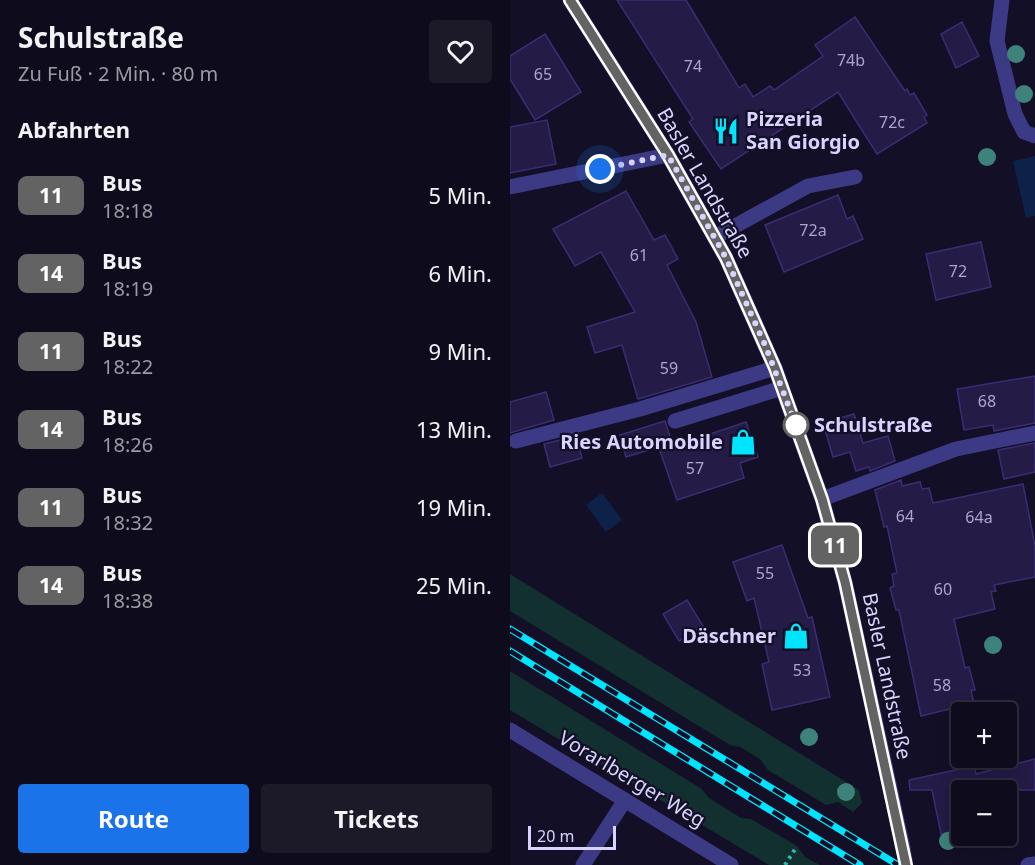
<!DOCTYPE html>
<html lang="de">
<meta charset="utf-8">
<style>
:root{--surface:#0e0b1c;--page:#1c1929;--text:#f1f3f6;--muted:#9b9ba3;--line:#2e2b3b;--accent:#1a73e8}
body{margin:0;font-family:"Noto Sans",sans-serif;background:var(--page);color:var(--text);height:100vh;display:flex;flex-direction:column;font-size:22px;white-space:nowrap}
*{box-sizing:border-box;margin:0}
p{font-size:20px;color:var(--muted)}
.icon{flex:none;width:33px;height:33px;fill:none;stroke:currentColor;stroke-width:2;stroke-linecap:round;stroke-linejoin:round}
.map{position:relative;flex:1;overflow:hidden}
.sheet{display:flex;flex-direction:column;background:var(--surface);width:510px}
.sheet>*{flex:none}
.badge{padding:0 12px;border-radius:9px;font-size:21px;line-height:39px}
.controls{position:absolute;left:441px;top:702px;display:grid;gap:12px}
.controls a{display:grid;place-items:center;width:66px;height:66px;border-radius:6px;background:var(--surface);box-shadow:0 3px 15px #0003,0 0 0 2px var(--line);font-size:30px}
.scale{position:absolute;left:18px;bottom:15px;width:88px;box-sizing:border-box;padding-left:6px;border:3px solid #d9d4ff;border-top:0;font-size:16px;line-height:21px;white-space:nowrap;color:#d9d4ff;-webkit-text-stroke:4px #130f26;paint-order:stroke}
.you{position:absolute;width:30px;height:30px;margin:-15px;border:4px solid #fff;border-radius:50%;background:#1a73e8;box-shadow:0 0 0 9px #1a73e833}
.map>.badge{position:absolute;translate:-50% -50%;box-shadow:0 0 0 3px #fff}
h2{padding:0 18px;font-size:22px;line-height:54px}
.round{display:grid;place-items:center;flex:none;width:63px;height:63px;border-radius:6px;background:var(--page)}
.head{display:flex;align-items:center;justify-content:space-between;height:102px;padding:0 18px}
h1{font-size:28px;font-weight:700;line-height:45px}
.button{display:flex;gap:12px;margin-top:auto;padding:12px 18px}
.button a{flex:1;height:69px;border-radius:6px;background:var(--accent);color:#fff;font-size:24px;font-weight:700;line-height:69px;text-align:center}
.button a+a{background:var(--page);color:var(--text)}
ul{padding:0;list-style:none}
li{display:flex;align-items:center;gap:18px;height:78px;padding:0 18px}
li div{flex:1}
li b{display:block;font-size:22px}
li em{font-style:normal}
li .badge{min-width:66px;font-weight:700;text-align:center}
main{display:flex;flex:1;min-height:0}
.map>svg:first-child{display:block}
.green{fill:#12302f}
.water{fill:#0c2248}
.building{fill:#241b47;stroke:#3b2d73;stroke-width:1.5}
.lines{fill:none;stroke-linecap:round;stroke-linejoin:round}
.tertiary-tunnel{stroke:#312d47;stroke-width:15;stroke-dasharray:15 8;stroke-linecap:butt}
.path{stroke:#2fb8b0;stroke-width:4;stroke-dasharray:3 4.5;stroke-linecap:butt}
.service{stroke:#3d3a85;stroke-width:15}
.minor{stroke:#3d3a85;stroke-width:15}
.tertiary{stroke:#3d3a85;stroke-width:15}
.rail-casing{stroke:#00e5ff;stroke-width:7}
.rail{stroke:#130f26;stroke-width:4.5;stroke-dasharray:14;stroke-linecap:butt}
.tree{fill:#3d827b}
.line-casing{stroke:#fff;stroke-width:14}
.line{stroke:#646363;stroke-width:9}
.walk{stroke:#d9d4ff;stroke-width:6;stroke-dasharray:0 10.8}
.stop-dot{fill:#fff;stroke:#646363;stroke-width:3}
.labels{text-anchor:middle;stroke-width:4.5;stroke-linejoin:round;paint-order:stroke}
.number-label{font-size:16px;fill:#aca6d1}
.poi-label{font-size:20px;font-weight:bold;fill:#d9d4ff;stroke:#130f26;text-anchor:end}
.street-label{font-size:20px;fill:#d9d4ff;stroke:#130f26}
.stop-label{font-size:20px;font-weight:bold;fill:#d9d4ff;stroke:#130f26;text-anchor:start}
</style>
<main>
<section class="sheet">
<div class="head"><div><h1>Schulstraße</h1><p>Zu Fuß · 2 Min. · 80 m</p></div><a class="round"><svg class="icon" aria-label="heart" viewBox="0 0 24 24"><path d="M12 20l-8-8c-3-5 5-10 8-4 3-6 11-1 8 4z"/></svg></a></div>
<h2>Abfahrten</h2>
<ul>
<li><span class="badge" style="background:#646363;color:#fff">11</span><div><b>Bus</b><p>18:18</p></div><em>5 Min.</em></li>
<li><span class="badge" style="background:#646363;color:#fff">14</span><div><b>Bus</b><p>18:19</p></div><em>6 Min.</em></li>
<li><span class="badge" style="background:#646363;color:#fff">11</span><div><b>Bus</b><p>18:22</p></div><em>9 Min.</em></li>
<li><span class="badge" style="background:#646363;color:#fff">14</span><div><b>Bus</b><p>18:26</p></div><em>13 Min.</em></li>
<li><span class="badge" style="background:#646363;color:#fff">11</span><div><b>Bus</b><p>18:32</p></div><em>19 Min.</em></li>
<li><span class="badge" style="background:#646363;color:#fff">14</span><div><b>Bus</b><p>18:38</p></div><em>25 Min.</em></li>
</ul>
<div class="button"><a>Route</a><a>Tickets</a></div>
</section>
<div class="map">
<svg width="525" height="865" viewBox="0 0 525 865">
<rect width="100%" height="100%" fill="#130f26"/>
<!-- green -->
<g class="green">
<polygon points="0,574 349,790 352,803 343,812 328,802 316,805 258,770 250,759 230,747 220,745 0,611"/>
<polygon points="0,671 192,789 199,798 231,818 241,819 287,846 295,857 310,865 259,865 0,710"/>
</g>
<!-- water -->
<g class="water">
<polygon points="525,156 525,216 516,218 503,161"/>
<polygon points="92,493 112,520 96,532 76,505"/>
</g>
<!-- building -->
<g class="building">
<polygon points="107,0 176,0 229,88 235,84 243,97 260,86 264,90 313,56 305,45 345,17 395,91 397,89 400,95 404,93 417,115 414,117 417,123 367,154 328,92 211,169 179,122 183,119"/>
<polygon points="452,22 469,56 446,68 431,34"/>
<polygon points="35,34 71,92 25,120 0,79 0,56"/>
<polygon points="37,120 46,164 0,173 0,127"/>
<polygon points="116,191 144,240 155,235 168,259 157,265 186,322 202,377 128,399 112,345 85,353 77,327 125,312 91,252 65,266 43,229"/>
<polygon points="328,195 337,219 343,216 353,239 274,272 255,225"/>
<polygon points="471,242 481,287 426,300 416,254"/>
<polygon points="525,376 525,423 484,431 483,425 454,430 447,389"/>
<polygon points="36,392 44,420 0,433 0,402"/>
<polygon points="344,414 353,443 378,436 385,461 360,471 359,467 346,471 340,452 323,457 313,423"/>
<polygon points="155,421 162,443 116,457 110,435"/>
<polygon points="236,422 248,457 230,463 234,478 167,500 150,451"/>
<polygon points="66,436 72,458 40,467 34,444"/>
<polygon points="525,443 525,472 494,479 488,450"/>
<polygon points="391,480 392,486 410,482 412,489 419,488 423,503 513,484 525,546 525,577 484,585 486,591 481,592 485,609 444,619 455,668 459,667 465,690 461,690 464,703 411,716 389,610 386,610 380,588 384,586 382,574 387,573 377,526 374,527 365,490"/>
<polygon points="272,545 298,618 302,617 320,697 262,710 252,664 259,662 244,598 237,601 223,562"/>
<polygon points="177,600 193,626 169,641 153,614"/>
<polygon points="525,759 525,790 452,790 452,829 431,834 422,790 400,790 399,780 464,766 466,774"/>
</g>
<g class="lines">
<!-- tertiary-tunnel -->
<polyline class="tertiary-tunnel" points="393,848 396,865"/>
<!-- path -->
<polyline class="path" points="275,865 287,846"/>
<!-- service -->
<g class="service">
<polyline points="205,237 298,186 345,177"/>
<polyline points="165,421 272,388"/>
<polyline points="6,441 130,409 265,368"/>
<polyline points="312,499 446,449 525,433"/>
<polyline points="73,865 115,800"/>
</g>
<!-- minor -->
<g class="minor">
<polyline points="492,0 487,41 505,114 514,132 525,136"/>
<polyline points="0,187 158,155"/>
<polyline points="0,730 221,865"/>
<polyline points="518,865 525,864"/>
</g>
<!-- tertiary -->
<polyline class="tertiary" points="60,0 158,155 216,258 265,368 312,499 335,582 393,848"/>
<!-- rail casing -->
<g class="rail-casing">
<g id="rail">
<polyline points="0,629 388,865"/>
<polyline points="0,651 350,865"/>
</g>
</g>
<!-- rail -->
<use href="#rail" class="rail"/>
</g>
<!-- trees -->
<g class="tree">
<circle cx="506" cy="54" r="9"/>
<circle cx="514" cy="94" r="9"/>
<circle cx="477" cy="157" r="9"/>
<circle cx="483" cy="645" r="9"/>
<circle cx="299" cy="737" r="9"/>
<circle cx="336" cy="792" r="9"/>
<circle cx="438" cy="841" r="9"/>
</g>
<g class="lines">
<!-- line casing -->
<g class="line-casing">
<polyline id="line" points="60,0 158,155 216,258 265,368 312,499 335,582 396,865"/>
</g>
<!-- line -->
<use href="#line" class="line"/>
<!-- walk -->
<polyline class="walk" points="90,169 158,155 216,258 255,345 286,425"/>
</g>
<!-- icons -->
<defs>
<g id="restaurant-bare" transform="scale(2.07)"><path d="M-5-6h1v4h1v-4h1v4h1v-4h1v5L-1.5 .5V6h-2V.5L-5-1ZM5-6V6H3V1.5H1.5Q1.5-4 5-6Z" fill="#00e5ff" stroke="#130f26" stroke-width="2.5" paint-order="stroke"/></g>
<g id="shop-bare" transform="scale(2.07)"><path d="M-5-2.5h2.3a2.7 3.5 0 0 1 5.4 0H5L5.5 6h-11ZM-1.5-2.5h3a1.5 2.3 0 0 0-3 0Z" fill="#00e5ff" stroke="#130f26" stroke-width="2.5" paint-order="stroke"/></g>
</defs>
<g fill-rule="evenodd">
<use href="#restaurant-bare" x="216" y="131"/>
<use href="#shop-bare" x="233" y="442"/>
<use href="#shop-bare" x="286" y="636"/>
</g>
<!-- markers -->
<circle class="stop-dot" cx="286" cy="425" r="12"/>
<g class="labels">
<!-- number labels -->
<g class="number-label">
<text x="341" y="66">74b</text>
<text x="183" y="72">74</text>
<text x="33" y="80">65</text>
<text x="382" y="128">72c</text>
<text x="303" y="236">72a</text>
<text x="129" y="261">61</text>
<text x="448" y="277">72</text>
<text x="159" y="374">59</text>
<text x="477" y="407">68</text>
<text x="185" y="474">57</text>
<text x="395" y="522">64</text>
<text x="469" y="523">64a</text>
<text x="255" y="579">55</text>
<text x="433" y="595">60</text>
<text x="292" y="676">53</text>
<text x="432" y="691">58</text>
</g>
<!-- poi labels -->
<g class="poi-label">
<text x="236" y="126" text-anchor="start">Pizzeria<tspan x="236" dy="23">San Giorgio</tspan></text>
<text x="213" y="449">Ries Automobile</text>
<text x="266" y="643">Däschner</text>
</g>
<!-- street labels -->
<g class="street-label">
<text transform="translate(195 183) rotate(60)" y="7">Basler Landstraße</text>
<text transform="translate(377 676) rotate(78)" y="7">Basler Landstraße</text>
<text transform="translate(122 779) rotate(31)" y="7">Vorarlberger Weg</text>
</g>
<!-- stop labels -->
<g class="stop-label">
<text x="304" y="432">Schulstraße</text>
</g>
</g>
</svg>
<div class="controls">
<a>+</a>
<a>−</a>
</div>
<div class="scale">20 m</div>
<div class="you" style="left:90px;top:169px"></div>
<b class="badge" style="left:325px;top:545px;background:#646363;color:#fff">11</b>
</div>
</main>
